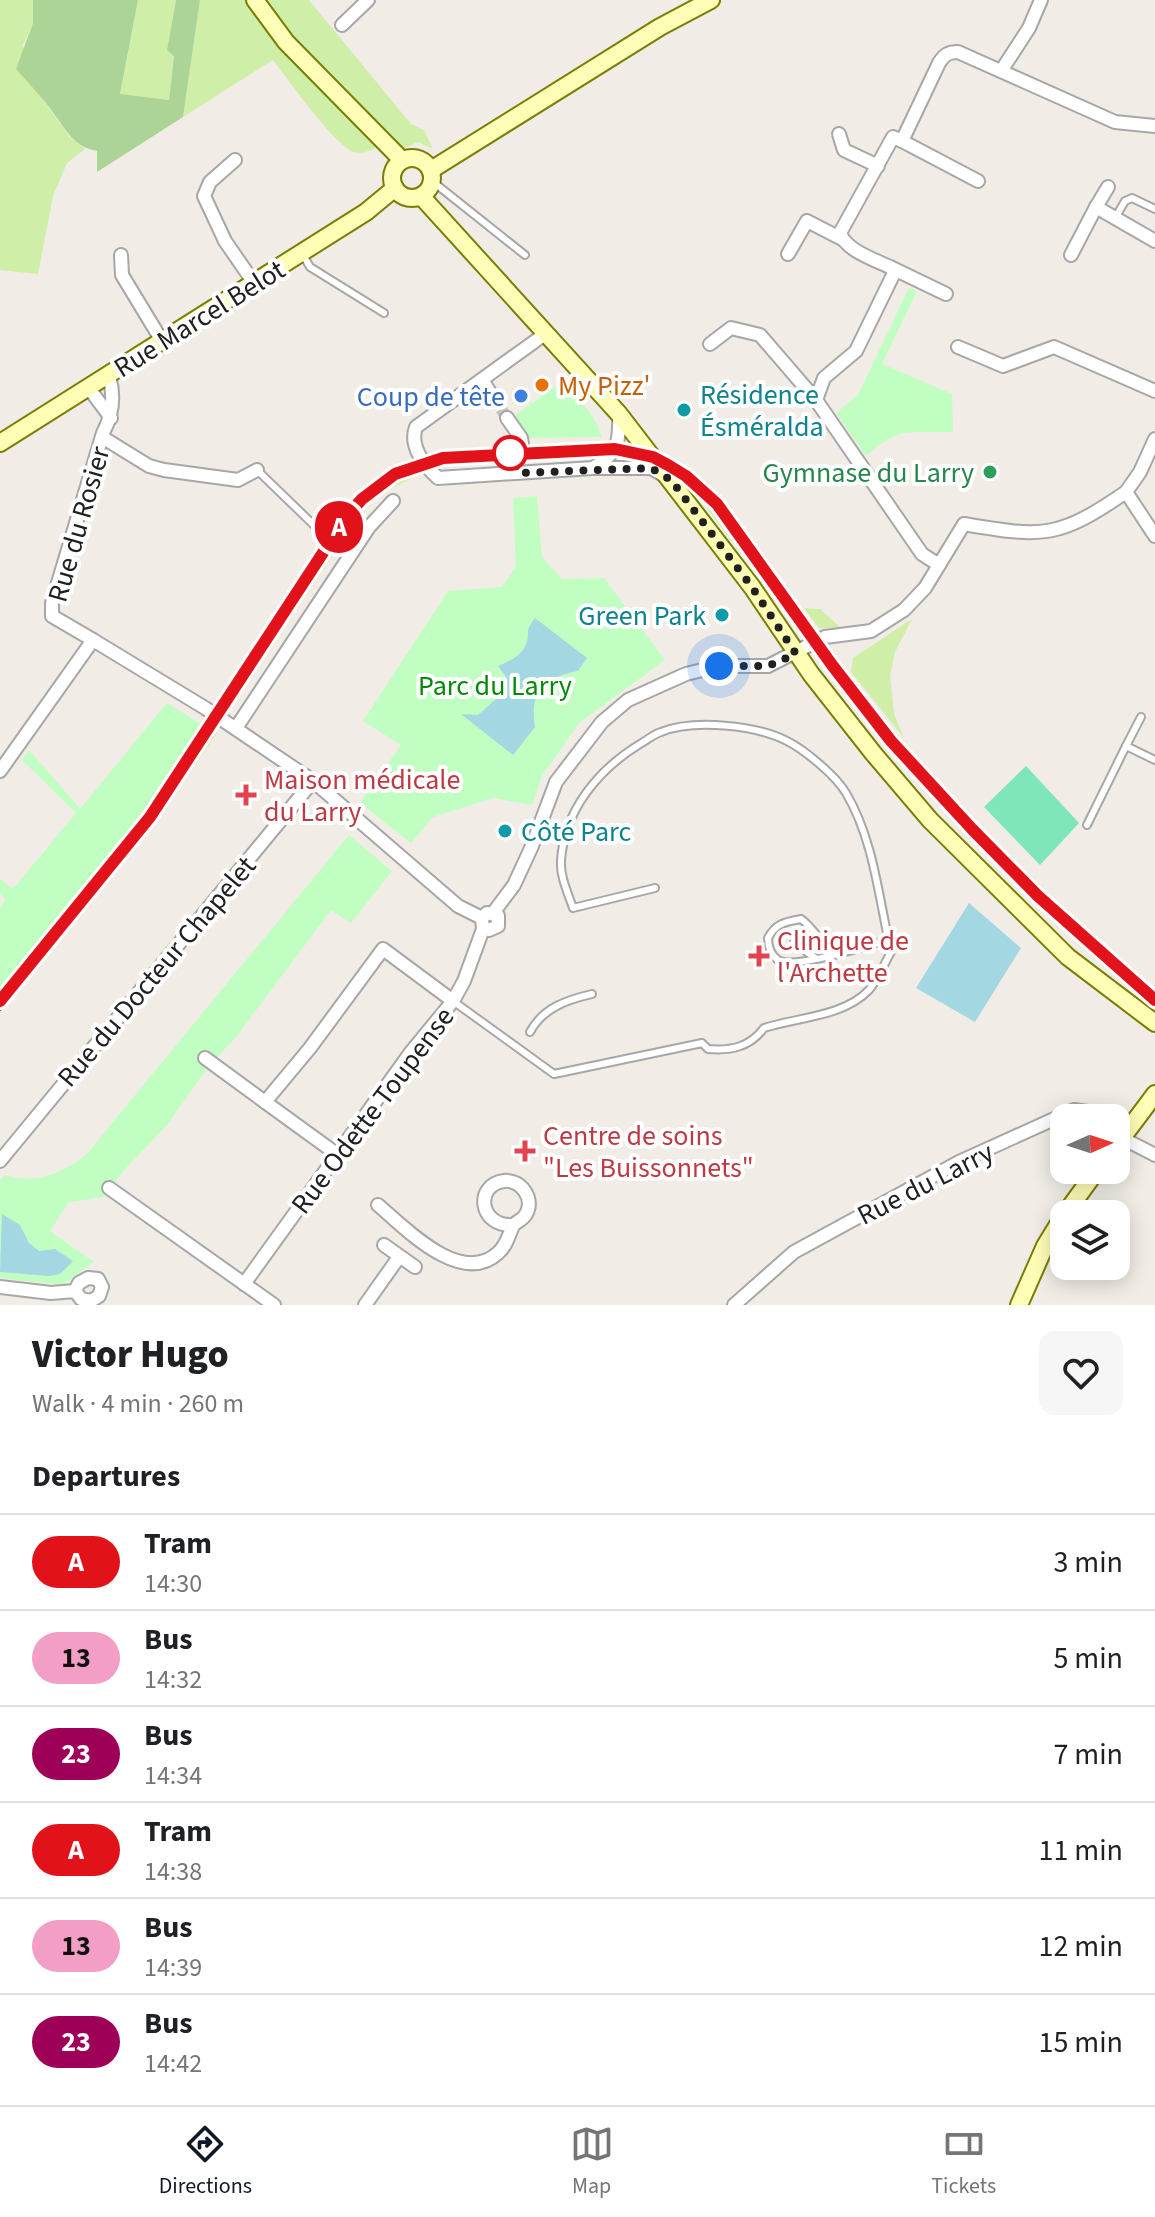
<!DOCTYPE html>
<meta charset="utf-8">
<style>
:root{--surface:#fff;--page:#f6f6f6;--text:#202124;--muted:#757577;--line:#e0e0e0;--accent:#111827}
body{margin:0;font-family:"Source Sans 3",sans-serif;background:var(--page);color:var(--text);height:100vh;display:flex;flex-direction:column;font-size:30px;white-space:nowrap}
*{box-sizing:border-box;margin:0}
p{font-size:26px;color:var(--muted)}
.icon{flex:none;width:44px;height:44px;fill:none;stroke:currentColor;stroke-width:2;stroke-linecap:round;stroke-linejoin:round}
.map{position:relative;height:1305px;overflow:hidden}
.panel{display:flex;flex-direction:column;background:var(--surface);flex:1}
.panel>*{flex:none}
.badge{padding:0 16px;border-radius:26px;font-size:28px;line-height:52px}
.needle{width:52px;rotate:87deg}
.controls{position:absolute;left:1050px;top:1104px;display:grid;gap:16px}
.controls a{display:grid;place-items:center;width:80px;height:80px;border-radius:16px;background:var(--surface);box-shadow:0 4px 20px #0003;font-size:40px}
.you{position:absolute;width:40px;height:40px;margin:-20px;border:6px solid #fff;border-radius:50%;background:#1a73e8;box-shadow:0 0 0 12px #1a73e833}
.map>.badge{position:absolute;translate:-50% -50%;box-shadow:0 0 0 4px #fff}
h2{padding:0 32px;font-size:30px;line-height:72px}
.round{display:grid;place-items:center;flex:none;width:84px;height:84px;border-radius:16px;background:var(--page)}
.headline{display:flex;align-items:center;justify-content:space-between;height:136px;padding:0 32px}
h1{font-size:38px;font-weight:800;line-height:60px}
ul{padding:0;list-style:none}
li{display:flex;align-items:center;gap:24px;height:96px;padding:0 32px;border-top:2px solid var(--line)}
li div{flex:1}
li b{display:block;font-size:30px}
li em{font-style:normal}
li .badge{min-width:88px;font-weight:700;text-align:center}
.tab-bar{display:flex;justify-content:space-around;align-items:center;height:112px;border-top:2px solid var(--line);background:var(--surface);font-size:22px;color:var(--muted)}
.tab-bar a{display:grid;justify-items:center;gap:4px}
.tab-bar .on{color:var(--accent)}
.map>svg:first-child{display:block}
.grass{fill:#cfefa8}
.forest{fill:#acd497}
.park{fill:#c0fec2}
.pitch{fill:#7ee6b8}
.water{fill:#a3d7e2}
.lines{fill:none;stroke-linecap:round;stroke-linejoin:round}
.street-tunnel{stroke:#c7c4be;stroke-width:12;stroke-dasharray:12 6;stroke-linecap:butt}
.lane-casing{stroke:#a7a7a7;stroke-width:10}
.street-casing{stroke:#a7a7a7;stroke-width:16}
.secondary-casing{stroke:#777e00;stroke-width:20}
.lane{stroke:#fff;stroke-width:6}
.street{stroke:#fff;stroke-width:12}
.secondary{stroke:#fffeb6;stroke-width:16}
.tram{stroke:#6e6e6e;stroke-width:2}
.line-casing{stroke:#fff;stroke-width:18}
.line{stroke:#e2121a;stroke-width:12}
.walk{stroke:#202020;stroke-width:8;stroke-dasharray:0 14.4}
.food-dot{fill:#e8710a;stroke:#fff;stroke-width:3}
.shop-dot{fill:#3f7fe0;stroke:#fff;stroke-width:3}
.culture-dot{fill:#0f9aa8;stroke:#fff;stroke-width:3}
.stop-dot{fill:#fff;stroke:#e2121a;stroke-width:4}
.leisure-dot{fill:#2e9e5b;stroke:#fff;stroke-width:3}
.health-dot{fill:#e0444e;stroke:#fff;stroke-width:3}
.labels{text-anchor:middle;stroke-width:8;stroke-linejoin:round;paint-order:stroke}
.street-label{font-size:28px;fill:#202020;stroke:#fff}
.food-label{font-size:28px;fill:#c56008;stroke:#fff;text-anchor:start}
.culture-label{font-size:28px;fill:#0d838f;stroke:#fff;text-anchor:start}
.shop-label{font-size:28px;fill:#366cbe;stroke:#fff;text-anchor:end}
.leisure-label{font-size:28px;fill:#27864d;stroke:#fff;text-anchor:end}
.park-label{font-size:28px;fill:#028a06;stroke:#fff}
.health-label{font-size:28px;fill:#be3a42;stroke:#fff;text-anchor:start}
</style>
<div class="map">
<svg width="1155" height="1305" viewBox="0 0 1155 1305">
<rect width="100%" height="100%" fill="#f1ede6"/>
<!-- grass -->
<g class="grass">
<polygon points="0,0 33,0 33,23 23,45 35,89 70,137 85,149 67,163 53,196 38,274 0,270"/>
<polygon points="138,0 176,0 167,50 174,55 169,100 120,95"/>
<path d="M200 0H249L378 146C372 151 362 154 354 152 335 146 287 78 273 60L183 117Z"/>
<polygon points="262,0 309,0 411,124 424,130 433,149 418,142 400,150 292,40"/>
<path d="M419 461 426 471 384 492 360 514 235 703 226 697 342 518C364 492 387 474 419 461Z"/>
<polygon points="712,497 787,598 779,604 704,504"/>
<polygon points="804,608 820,609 841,628 819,628"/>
<polygon points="912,619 895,652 890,676 894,714 904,738 851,672 853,658"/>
<path d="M848 680C941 797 1040 898 1154 996L1147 1004C1033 909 931 803 839 687Z"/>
<path d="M207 727 217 733C170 804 119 871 64 936L56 930 157 803Z"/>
<polygon points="53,933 61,940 0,1013 0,997"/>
</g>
<!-- forest -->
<path class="forest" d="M33 0H138L120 94 169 100 174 56 167 50 176 0H200L183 117 97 172V151C74 147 67 131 54 114 43 98 29 84 16 69L33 23Z"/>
<!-- park -->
<g class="park">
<path d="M909 288 917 291 882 364 952 394 953 432C907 434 903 424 866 456L836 413 858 395Z"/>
<path d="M562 382C580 404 592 407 602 437L526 438 511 418Z"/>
<polygon points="537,496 542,557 562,579 604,578 665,660 579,723 542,776 532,805 493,798 433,817 411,843 360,803 401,745 363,721 448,591 502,587 516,566 513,498"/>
<polygon points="167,703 204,726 144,818 0,994 0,907 6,899 0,894 0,879 13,889 76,813 22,760 29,750 80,809"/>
<path d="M349 835 392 871 351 923 331 910 236 1037 208 1067 168 1124 125 1169 104 1197 69 1202 50 1231 94 1262 62 1285 0 1278V1180L4 1175C37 1184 58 1175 85 1156Z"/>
</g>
<!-- pitch -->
<polygon class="pitch" points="1026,766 1079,823 1040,865 984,807"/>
<!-- water -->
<g class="water">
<path d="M535 618 587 658 578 671C544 677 529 692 535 727L513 755 461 714 478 715 505 691 506 677 498 666C508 662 522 656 526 644 531 631 523 634 535 618Z"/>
<polygon points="969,903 1021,948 975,1022 916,988"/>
<polygon points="2,1214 20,1225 29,1243 39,1251 55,1249 73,1261 60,1274 49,1276 0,1272"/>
</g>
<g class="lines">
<!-- street-tunnel -->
<polyline class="street-tunnel" points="491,394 507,418"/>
<!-- lane casing -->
<g class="lane-casing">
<g id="lane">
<polyline points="432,181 525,255"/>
<polyline points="1115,218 1125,201 1132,198 1155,209"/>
<polyline points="302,253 310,267 384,313"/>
<polyline points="257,470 320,531"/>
<polyline points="803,480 845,478 863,470"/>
<polyline points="1126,746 1141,717"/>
<polyline points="1087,825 1126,746 1155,760"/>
<polyline points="794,942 815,958"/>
<path d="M834 954C820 943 813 927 801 919 785 922 776 923 768 938 768 946 771 955 778 960 796 970 867 945 888 940"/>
<path d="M453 1001 554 1074 702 1043 708 1049C731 1051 750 1047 764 1028 798 1017 843 1017 869 990 878 980 884 964 891 952 879 900 874 840 846 793 836 776 805 750 787 741 756 725 694 719 661 732 654 734 647 740 640 744 599 769 564 810 561 861 560 877 568 893 573 908L655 888"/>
<path d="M530 1032C543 1008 566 1000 592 994"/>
</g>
</g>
<!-- street casing -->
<g class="street-casing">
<g id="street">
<polyline points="342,25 368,0"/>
<polyline points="1001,71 1029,28 1041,0"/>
<polyline points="839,134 844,150 878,166"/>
<polyline points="902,141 978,181"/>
<polyline points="235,160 210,182 204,196 225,241 254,283"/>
<polyline points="1096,207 1108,187"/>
<polyline points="788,254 807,221 842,239"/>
<polyline points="121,255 122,275 162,341"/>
<polyline points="1071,255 1096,207 1155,241"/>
<polyline points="892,268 946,294"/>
<path d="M545 334 416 427C409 446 424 465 438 478L593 468C618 453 620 443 619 414"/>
<polyline points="710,344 731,328 760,335 816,400"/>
<polyline points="958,347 1003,366 1054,347 1155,391"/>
<polyline points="484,383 491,394"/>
<polyline points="88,387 111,418"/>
<polyline points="507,418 521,438 522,444"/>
<polyline points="102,437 149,466 164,470 238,480 257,470"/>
<polyline points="1155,439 1140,472 1126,492 1155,536"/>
<polyline points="593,468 651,468 665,476"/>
<path d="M939 565 922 554 816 400 824 378 856 351 894 273 892 268C876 260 846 251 840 233L893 137 902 141 939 63C944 55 948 52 958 52L1115 122 1155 126"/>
<polyline points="93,640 205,708 313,781 458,906 482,918"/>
<polyline points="236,728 369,527 393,501"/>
<path d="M0 771 93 640 52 616V603L103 433C113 414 115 396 109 376"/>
<path d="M493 913 514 885 532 846 556 782 602 722 628 700 686 674 719 666H768L825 637 871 631 904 610 925 588 964 524C1044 538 1059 538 1126 492"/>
<polyline points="205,1058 265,1102"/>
<polyline points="1122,1138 1155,1155"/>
<polyline points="338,1155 265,1102 310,1048 383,949 453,1001"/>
<polyline points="0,1161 313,781"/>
<polyline points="109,1188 274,1305"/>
<path d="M378 1205C405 1228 461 1287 498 1253 507 1245 508 1236 513 1226 515 1222 523 1220 526 1214 535 1199 521 1179 504 1181 474 1185 479 1227 513 1225"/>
<polyline points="384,1245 415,1267"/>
<polyline points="244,1284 411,1052 453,1001 464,981 483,929 482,918 487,913 498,916 498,926 489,930 484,928"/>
<polyline points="0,1287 51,1293 75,1291 81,1299 91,1301 99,1296 102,1287 98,1279 88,1278 79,1283 75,1291"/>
<polyline points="365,1305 399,1257"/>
<polyline points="734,1305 794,1252 959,1162 1074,1110 1114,1116 1132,1126"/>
</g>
</g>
<!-- secondary casing -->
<g class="secondary-casing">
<g id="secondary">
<polyline points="255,0 286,42 402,160"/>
<circle cx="412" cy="178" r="20"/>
<polyline points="431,170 660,27 711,0"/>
<polyline points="421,196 619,414 752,587 811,674 873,753 930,820 1068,957 1155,1023"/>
<polyline points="0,443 366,212 395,188"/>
<polyline points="1116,1146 1155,1094"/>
<polyline points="1065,1214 1097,1170"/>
<polyline points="1019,1305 1045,1246 1064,1215"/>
</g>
</g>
<!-- lane -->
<use href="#lane" class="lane"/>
<!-- street -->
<use href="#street" class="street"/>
<!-- secondary -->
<use href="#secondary" class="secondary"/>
<!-- tram -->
<path class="tram" d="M0 1010 167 805 350 522C369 499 389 481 418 471 452 459 491 460 527 459 565 457 606 450 643 461 671 469 693 488 713 509 762 575 807 646 860 710 949 819 1048 916 1155 1007"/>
</g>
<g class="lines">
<!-- line casing -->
<g class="line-casing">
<polyline id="line" points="0,1001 150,817 347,516 362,499 395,474 443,458 615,449 653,457 668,465 686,476 717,504 832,665 891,741 972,829 1038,896 1155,1000"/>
</g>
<!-- line -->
<use href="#line" class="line"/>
<!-- walk -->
<polyline class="walk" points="510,453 519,473 651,468 671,480 752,587 796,654 768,666 719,666"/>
</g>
<!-- markers -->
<circle class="food-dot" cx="542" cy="385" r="8"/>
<circle class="shop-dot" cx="521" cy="396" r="8"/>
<g class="culture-dot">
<circle cx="684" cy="410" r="8"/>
<circle cx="722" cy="615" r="8"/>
<circle cx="505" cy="831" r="8"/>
</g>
<circle class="stop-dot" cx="510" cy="453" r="16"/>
<circle class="leisure-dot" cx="990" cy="472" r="8"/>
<g class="health-dot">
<path d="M242 783h8v8h8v8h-8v8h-8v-8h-8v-8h8z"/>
<path d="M755 944h8v8h8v8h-8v8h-8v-8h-8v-8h8z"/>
<path d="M521 1139h8v8h8v8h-8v8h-8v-8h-8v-8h8z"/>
</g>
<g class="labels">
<!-- street labels -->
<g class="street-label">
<text transform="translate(199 318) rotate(-32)" y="10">Rue Marcel Belot</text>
<text transform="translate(78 524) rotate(-74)" y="10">Rue du Rosier</text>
<text transform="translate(156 971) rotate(-50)" y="10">Rue du Docteur Chapelet</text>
<text transform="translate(372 1110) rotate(-53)" y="10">Rue Odette Toupense</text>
<text transform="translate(925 1183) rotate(-27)" y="10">Rue du Larry</text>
</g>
<!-- food labels -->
<g class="food-label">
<text x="558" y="395">My Pizz'</text>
</g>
<!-- culture labels -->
<g class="culture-label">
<text x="700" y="404">Résidence<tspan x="700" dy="32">Ésméralda</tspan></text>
<text x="706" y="625" text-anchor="end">Green Park</text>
<text x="521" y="841">Côté Parc</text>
</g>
<!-- shop labels -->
<g class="shop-label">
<text x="505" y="406">Coup de tête</text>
</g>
<!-- leisure labels -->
<g class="leisure-label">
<text x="974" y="482">Gymnase du Larry</text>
</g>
<!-- park labels -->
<g class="park-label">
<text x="495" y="695">Parc du Larry</text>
</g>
<!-- health labels -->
<g class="health-label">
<text x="264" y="789">Maison médicale<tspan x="264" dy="32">du Larry</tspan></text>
<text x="777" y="950">Clinique de<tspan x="777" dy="32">l'Archette</tspan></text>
<text x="543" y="1145">Centre de soins<tspan x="543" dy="32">"Les Buissonnets"</tspan></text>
</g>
</g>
</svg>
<div class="controls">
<a><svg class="needle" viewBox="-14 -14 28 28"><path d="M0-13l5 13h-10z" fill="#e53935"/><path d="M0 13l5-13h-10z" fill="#757577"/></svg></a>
<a><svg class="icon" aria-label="layers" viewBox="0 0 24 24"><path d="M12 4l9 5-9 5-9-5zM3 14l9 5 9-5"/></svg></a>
</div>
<div class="you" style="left:719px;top:666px"></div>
<b class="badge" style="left:339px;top:527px;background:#e2121a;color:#fff">A</b>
</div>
<section class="panel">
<div class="headline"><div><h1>Victor Hugo</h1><p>Walk · 4 min · 260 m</p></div><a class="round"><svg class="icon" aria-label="heart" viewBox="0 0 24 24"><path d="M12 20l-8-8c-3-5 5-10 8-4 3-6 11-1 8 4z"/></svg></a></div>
<h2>Departures</h2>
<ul>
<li><span class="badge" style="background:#e2121a;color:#fff">A</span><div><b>Tram</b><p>14:30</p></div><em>3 min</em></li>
<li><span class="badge" style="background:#f39ec5;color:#111">13</span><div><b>Bus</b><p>14:32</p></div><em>5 min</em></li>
<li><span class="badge" style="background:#9f0057;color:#fff">23</span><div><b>Bus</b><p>14:34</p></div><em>7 min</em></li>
<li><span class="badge" style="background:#e2121a;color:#fff">A</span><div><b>Tram</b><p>14:38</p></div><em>11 min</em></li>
<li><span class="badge" style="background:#f39ec5;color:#111">13</span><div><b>Bus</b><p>14:39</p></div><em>12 min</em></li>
<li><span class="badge" style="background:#9f0057;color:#fff">23</span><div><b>Bus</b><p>14:42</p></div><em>15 min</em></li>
</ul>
</section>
<nav class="tab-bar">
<a class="on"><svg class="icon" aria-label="directions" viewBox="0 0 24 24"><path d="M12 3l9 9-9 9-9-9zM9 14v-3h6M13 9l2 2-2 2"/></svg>Directions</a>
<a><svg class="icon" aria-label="map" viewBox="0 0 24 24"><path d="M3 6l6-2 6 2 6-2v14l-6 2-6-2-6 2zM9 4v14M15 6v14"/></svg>Map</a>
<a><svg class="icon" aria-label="tickets" viewBox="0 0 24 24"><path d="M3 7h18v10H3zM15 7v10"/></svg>Tickets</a>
</nav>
